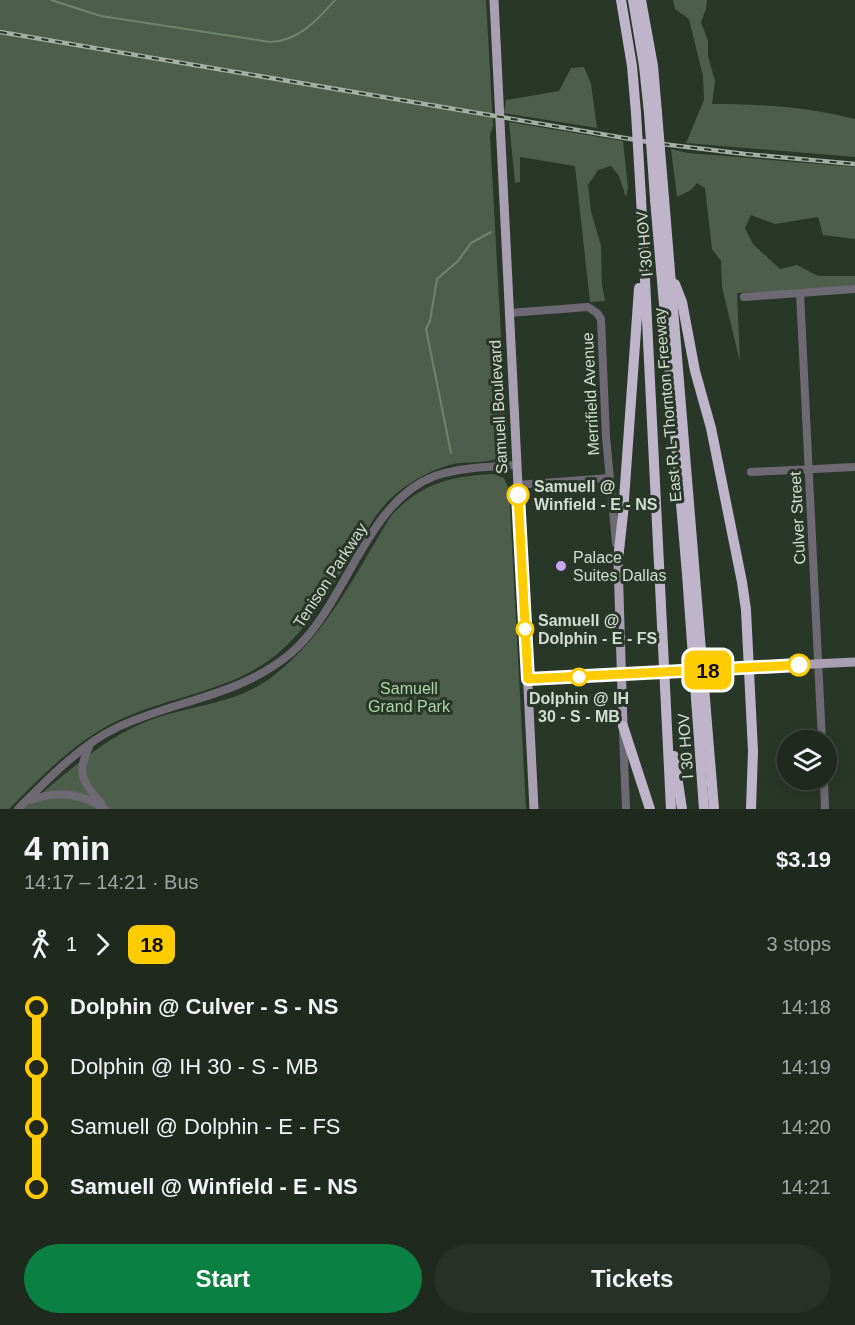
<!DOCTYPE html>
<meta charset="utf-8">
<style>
:root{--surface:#1f291e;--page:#273127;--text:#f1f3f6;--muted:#a1a6a4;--line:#3c453c;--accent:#0b8043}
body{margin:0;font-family:Helvetica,sans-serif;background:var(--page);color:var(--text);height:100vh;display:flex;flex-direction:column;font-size:22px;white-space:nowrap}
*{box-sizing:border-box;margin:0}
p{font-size:20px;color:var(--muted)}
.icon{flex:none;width:33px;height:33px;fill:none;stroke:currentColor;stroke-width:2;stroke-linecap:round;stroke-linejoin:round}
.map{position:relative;height:809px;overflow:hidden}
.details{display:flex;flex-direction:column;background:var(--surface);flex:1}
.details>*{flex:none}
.badge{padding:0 12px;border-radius:9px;font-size:21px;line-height:39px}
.controls{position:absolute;left:777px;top:730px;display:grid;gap:12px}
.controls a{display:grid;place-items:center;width:60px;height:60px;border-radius:50%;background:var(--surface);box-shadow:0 3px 15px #0003,0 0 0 2px var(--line);font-size:30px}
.map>.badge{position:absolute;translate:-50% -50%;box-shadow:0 0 0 3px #fff}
.legs{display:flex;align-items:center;gap:9px;height:66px;padding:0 24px;font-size:20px}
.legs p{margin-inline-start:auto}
.head{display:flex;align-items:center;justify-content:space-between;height:102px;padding:0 24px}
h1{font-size:33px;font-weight:600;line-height:45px}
.button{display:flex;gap:12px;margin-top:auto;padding:12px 24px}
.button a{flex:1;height:69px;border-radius:36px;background:var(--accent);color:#fff;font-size:24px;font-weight:600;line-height:69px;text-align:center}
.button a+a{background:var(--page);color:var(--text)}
ul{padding:0 24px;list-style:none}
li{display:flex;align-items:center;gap:21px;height:60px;font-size:22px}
li i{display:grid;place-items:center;width:9px;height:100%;margin:0 8px;background:currentColor}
li i::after{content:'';width:15px;height:15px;margin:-8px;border:4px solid;border-radius:50%;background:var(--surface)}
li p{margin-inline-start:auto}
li:first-child i{background:linear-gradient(#0000 50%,currentColor 0)}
li:last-child i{background:linear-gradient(currentColor 50%,#0000 0)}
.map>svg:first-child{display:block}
.green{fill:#4e5e4c}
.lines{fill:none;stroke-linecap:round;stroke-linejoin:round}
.stream{stroke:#6e846b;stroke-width:2}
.minor{stroke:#6e6a73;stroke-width:8}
.major{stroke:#a8a0b2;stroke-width:9}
.highway{stroke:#beb5cb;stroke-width:10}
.rail-casing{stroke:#a5b0a4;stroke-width:4.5}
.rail{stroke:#293728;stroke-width:2;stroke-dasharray:7;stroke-linecap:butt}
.major-bridge{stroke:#a8a0b2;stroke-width:9}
.highway-bridge{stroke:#beb5cb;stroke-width:10}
.line-1-casing{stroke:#fff;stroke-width:14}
.line-1{stroke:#fc0;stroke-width:9}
.stop-1-dot{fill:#fff;stroke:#fc0;stroke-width:3}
.poi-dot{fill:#c8a6ef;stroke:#293728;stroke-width:2}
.labels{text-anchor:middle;stroke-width:6;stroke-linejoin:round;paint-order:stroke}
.street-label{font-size:16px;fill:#d3dcd2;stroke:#293728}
.stop-label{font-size:16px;font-weight:bold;fill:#d3dcd2;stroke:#293728;text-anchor:start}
.poi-label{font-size:16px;fill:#d3dcd2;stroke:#293728;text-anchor:start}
.park-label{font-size:16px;fill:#add5a8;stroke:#293728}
</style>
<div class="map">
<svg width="855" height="809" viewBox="0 0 855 809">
<rect width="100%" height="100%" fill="#293728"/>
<!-- green -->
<g class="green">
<path d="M0 0H486L493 125 490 136 507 445 505 453C493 466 466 460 449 465 430 471 413 480 397 493 379 507 369 527 357 547 333 585 311 626 276 655 230 692 169 696 117 721 75 741 41 777 9 809H0Z"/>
<path d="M673 0H707L706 9 701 22 708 41V56L715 81 712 104C760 104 808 107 855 119V157L686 143 704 100 703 76 689 19 675 9Z"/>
<polygon points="584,67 591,84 597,128 504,113 506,100 559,91 571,68"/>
<polygon points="509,122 623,141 628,188 626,197 619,176 611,166 598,170 588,185 591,211 601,246 602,285 605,301 590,302 575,166 520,157 520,182 515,183"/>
<polygon points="671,149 688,153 855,167 855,239 823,235 818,217 775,224 751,215 745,228 753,244 780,269 797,265 818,276 855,276 855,288 737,293 740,362 722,287 721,261 712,249 705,188 697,183 691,190 677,197"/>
<path d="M493 474 504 478 509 489 526 809H23C62 777 101 739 150 720 190 705 238 704 273 676 327 635 356 572 391 516 421 483 451 476 493 474Z"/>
</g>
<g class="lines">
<!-- stream -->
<g class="stream">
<path d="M51 0 101 16 270 42C299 41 317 20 335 0"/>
<polyline points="451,453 426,329 430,321 437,279 458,261 471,243 491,232"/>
</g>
<!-- minor -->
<g class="minor">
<polyline points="800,293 822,741"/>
<polyline points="744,297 855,289"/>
<polyline points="509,313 588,307 597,313 601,319 606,437 616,543"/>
<polyline points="751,472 855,467"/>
<polyline points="517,485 609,478"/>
<polyline points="623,733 626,809"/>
<path d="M89 747C76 773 83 783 101 803"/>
<polyline points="824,780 825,809"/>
<path d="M30 800C56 791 82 793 105 809"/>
<path d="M18 809C47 780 79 746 116 728 174 700 239 697 291 653 347 605 365 502 435 476 462 467 489 467 516 465"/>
</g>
<!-- major -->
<g class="major">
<polyline points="494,0 534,809"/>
<polyline points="618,560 623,726"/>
<polyline points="731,668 855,662"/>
<polyline points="528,679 641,673"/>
</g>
<!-- highway -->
<g class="highway">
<polyline points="621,0 632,66 636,113"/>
<polyline points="633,0 644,66 649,113"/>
<polyline points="641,0 653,66 657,113"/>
<polyline points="641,198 671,809"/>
<polyline points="664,198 714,809"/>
<polyline points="655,199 687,574 704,809"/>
<polyline points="675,284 682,302 695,371 711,428 742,582 746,610 753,751 751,809"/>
<polyline points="618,560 623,514 639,288"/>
<polyline points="623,726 650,809"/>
<polyline points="674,756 682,809"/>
</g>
<!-- rail casing -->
<g class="rail-casing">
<polyline id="rail" points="0,32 654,143 745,154 855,164"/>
</g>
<!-- rail -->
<use href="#rail" class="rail"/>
<!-- major-bridge -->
<polyline class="major-bridge" points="641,673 731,668"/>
<!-- highway-bridge -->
<g class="highway-bridge">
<polyline points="636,113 641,198"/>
<polyline points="649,113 655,199"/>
<polyline points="657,113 664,198"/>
</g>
</g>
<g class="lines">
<!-- line-1 casing -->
<g class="line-1-casing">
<polyline id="line-1" points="518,495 528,679 799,665"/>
</g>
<!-- line-1 -->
<use href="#line-1" class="line-1"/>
</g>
<!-- markers -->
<g class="stop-1-dot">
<circle cx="518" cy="495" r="10"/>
<circle cx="525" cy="629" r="8"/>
<circle cx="799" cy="665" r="10"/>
<circle cx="579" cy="677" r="8"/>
</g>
<circle class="poi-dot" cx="561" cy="566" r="6"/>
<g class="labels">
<!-- street labels -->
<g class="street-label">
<text transform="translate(644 244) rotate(-95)" y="6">I 30 HOV</text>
<text transform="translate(590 394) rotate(-93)" y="6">Merrifield Avenue</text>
<text transform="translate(667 405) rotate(-95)" y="6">East R L Thornton Freeway</text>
<text transform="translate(498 407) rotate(-93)" y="6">Samuell Boulevard</text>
<text transform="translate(797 518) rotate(-93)" y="6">Culver Street</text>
<text transform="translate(330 575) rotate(-57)" y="6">Tenison Parkway</text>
<text transform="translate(685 746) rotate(-94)" y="6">I 30 HOV</text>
</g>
<!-- stop labels -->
<g class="stop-label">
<text x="534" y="492">Samuell @<tspan x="534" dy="18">Winfield - E - NS</tspan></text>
<text x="538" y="626">Samuell @<tspan x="538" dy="18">Dolphin - E - FS</tspan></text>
<text x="579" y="704" text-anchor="middle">Dolphin @ IH<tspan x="579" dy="18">30 - S - MB</tspan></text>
</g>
<!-- poi labels -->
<g class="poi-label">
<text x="573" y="563">Palace<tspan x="573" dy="18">Suites Dallas</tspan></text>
</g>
<!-- park labels -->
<g class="park-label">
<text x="409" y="694">Samuell<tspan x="409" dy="18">Grand Park</tspan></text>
</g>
</g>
</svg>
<div class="controls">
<a><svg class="icon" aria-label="layers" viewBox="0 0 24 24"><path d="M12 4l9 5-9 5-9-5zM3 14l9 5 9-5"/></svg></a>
</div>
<b class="badge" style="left:708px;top:670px;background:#fc0;color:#111">18</b>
</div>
<section class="details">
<div class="head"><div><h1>4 min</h1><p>14:17 – 14:21 · Bus</p></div><b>$3.19</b></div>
<div class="legs"><svg class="icon" aria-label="walk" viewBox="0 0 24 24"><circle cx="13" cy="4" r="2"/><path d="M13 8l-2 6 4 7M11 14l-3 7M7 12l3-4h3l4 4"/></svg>1<svg class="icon" aria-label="forward" viewBox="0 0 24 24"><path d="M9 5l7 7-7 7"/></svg><b class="badge" style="background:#fc0;color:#111">18</b><p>3 stops</p></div>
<ul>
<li><i style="color:#fc0"></i><b>Dolphin @ Culver - S - NS</b><p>14:18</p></li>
<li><i style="color:#fc0"></i><span>Dolphin @ IH 30 - S - MB</span><p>14:19</p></li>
<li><i style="color:#fc0"></i><span>Samuell @ Dolphin - E - FS</span><p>14:20</p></li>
<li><i style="color:#fc0"></i><b>Samuell @ Winfield - E - NS</b><p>14:21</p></li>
</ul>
<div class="button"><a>Start</a><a>Tickets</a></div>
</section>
